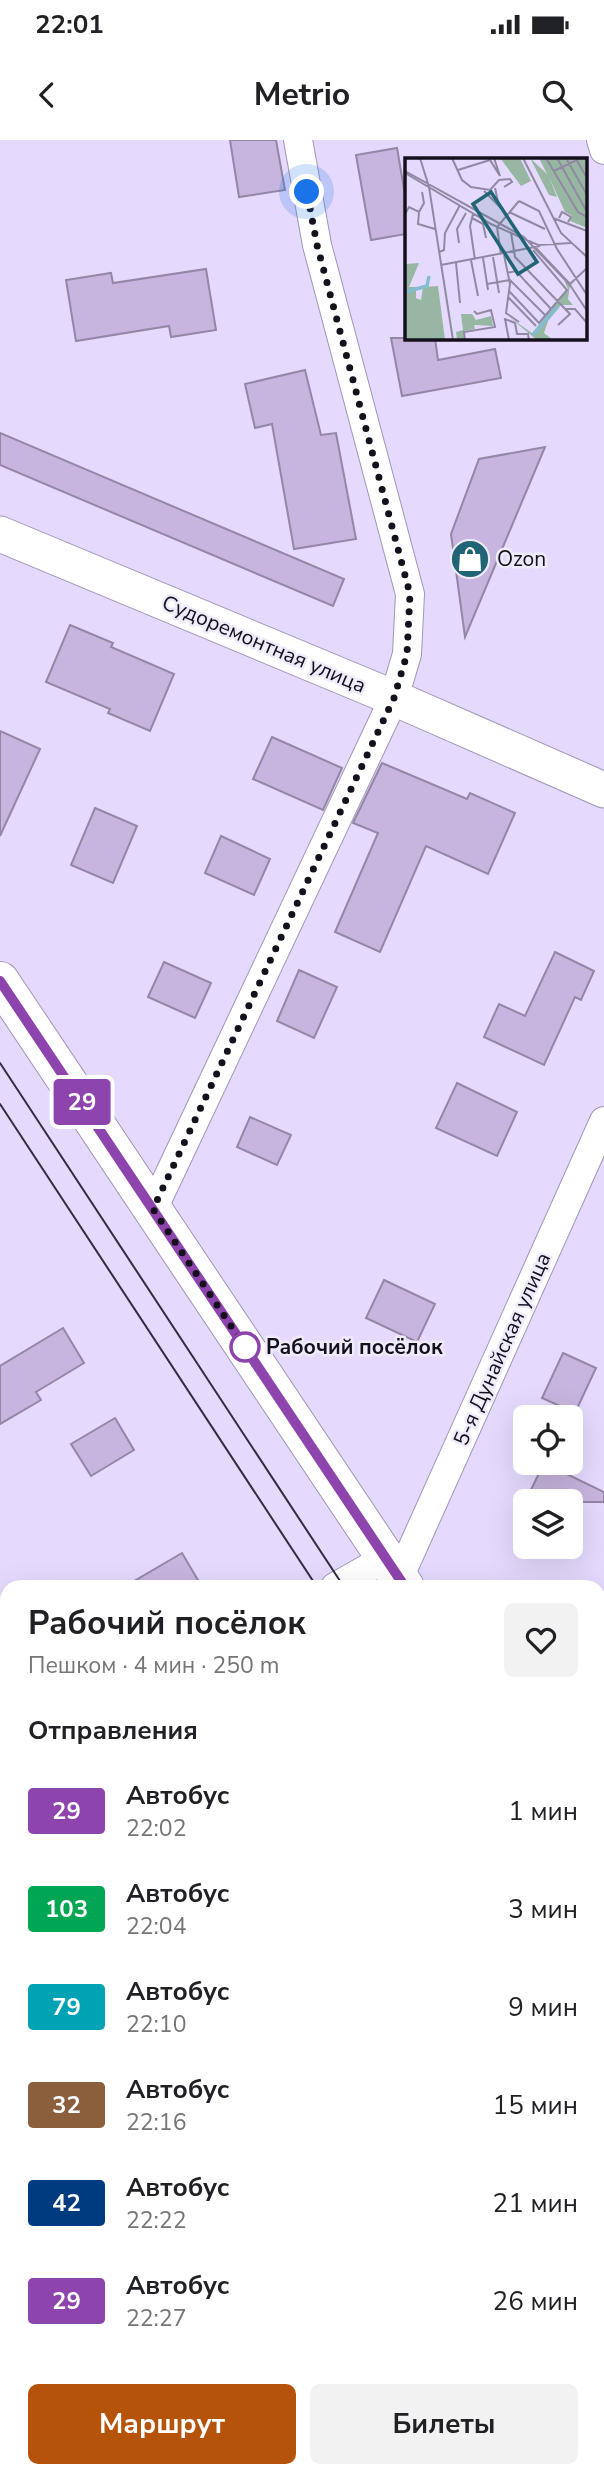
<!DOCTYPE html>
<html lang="ru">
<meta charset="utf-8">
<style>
:root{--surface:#fff;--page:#f2f2f2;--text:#202124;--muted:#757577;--accent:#b45309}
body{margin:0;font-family:"Nunito Sans",sans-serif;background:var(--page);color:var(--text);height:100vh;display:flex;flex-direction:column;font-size:26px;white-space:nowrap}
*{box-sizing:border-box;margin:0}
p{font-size:23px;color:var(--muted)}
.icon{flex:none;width:38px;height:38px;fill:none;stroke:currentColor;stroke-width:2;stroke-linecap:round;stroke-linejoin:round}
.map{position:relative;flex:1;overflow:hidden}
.panel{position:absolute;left:0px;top:1440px;width:606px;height:898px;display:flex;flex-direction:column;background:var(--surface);border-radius:21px 21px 0 0;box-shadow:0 7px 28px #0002}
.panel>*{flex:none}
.badge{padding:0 14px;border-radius:5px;font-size:24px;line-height:46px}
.buttons{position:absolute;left:513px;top:1265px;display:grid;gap:14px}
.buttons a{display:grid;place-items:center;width:70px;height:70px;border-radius:10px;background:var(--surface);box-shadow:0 7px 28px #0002;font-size:35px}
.you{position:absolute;width:35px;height:35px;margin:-18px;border:5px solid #fff;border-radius:50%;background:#1a73e8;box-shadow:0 0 0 10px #1a73e833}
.map>.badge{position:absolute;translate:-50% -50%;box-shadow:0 0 0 4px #fff}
h2{padding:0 28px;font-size:26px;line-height:63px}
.round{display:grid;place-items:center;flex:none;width:74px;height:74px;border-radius:10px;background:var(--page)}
.head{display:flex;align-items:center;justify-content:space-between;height:119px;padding:0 28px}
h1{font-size:33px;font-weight:700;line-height:52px}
.button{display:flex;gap:14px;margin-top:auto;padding:14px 28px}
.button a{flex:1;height:80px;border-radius:10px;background:var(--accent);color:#fff;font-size:28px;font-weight:700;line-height:80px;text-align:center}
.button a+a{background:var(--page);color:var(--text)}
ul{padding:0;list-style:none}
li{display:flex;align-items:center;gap:21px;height:98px;padding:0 28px}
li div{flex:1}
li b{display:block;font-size:26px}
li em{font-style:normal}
li .badge{min-width:77px;font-weight:700;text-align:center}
.status{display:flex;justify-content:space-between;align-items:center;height:49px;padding:0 35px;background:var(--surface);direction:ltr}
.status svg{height:19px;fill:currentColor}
header{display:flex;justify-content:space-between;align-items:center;height:91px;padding:0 28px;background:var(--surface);font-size:32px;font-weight:700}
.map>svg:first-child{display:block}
.building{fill:#c8b5df;stroke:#9486a5;stroke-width:2}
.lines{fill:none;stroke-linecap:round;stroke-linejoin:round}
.minor-casing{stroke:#a095b6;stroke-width:30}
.tertiary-casing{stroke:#a095b6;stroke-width:37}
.secondary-casing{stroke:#a095b6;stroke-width:40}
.minor{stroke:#fff;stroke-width:28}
.tertiary{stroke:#fff;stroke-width:35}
.secondary{stroke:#fff;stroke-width:38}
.tram{stroke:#322d3d;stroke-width:2}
.line-casing{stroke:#fff;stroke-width:16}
.line{stroke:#8e44ad;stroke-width:10}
.walk{stroke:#14101c;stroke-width:7;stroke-dasharray:0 12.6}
.stop-dot{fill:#fff;stroke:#8e44ad;stroke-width:3.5}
.labels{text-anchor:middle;stroke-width:5;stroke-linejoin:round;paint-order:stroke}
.poi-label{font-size:21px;fill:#14101c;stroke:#f0ebfa;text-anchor:start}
.street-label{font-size:21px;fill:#14101c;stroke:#f0ebfa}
.stop-label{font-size:21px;font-weight:bold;fill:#14101c;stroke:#f0ebfa;text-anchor:start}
.inset-river{fill:none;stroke:#85bccf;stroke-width:3.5}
.inset-road{fill:none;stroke:#9189a3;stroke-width:2}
.view{fill:#206476;fill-opacity:0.15;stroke:#206476;stroke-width:3.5}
.inset-edge{fill:none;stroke:#14101c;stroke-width:3.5}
</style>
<div class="status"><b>22:01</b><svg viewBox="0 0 49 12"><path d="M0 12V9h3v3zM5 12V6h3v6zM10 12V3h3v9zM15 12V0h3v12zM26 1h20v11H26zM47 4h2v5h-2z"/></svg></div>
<header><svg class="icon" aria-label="back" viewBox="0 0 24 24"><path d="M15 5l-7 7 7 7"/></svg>Metrio<svg class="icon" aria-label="search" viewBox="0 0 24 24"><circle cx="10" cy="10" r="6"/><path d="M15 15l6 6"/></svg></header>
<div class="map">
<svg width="604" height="2337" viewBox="0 0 604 2337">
<rect width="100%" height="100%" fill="#e5dafd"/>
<!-- building -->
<g class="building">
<polygon points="230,0 276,0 285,50 239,57"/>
<polygon points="397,8 406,60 406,94 371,100 356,15"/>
<polygon points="206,129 216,190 171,197 169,186 76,201 66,140 111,133 113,143"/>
<polygon points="391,198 435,198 438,220 495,209 501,238 402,256"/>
<polygon points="305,230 321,295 336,293 356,399 294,409 272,284 255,288 245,244"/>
<polygon points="0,293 344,439 333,466 0,325"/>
<polygon points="545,307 465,497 451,394 479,319"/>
<polygon points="70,485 113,503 111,507 174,534 150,591 108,573 110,569 46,542"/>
<polygon points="0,591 40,609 0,696"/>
<polygon points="272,597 342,628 323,670 253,639"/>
<polygon points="382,623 467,659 470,653 515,673 488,734 426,706 380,812 335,792 378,693 353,683"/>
<polygon points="95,668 137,686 113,743 71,725"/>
<polygon points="221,696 270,719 254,755 205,733"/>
<polygon points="555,812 594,831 581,860 575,857 544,925 484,897 499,864 525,876"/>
<polygon points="164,822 211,843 195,878 148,857"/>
<polygon points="299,830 337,847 314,898 277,881"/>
<polygon points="457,943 517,972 497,1016 436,988"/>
<polygon points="250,977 291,995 277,1025 237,1007"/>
<polygon points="384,1140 435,1164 417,1202 366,1178"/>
<polygon points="63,1188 84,1223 36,1252 41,1260 0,1284 0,1226"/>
<polygon points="563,1213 596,1228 575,1273 542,1258"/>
<polygon points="115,1278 134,1310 91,1336 71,1304"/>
<polygon points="544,1323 604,1352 604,1362 525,1362"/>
<polygon points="182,1413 202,1447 124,1447"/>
</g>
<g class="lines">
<!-- minor casing -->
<g class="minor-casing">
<g id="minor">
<polyline points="601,0 604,10"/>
<polyline points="153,1069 394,558 407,514 410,454 317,105 298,0"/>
<polyline points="399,1438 604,981"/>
<polyline points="335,1447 386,1418"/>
<polyline points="0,1577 7,1575"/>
</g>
</g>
<!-- tertiary casing -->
<g class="tertiary-casing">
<polyline id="tertiary" points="0,394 394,558 604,650"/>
</g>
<!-- secondary casing -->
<g class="secondary-casing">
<g id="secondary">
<polyline points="0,841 405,1447"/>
<polyline points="598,1813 604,1824"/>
</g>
</g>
<!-- minor -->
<use href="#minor" class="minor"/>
<!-- tertiary -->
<use href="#tertiary" class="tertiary"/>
<!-- secondary -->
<use href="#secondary" class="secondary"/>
<!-- tram -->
<g class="tram">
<polyline points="0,923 344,1447"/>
<polyline points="0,964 317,1447"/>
<polyline points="598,1934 604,1946"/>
<polyline points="598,1980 604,1991"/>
</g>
</g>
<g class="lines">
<!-- line casing -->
<g class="line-casing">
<polyline id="line" points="0,841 405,1447"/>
</g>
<!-- line -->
<use href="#line" class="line"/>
<!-- walk -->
<polyline class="walk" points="245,1207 153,1069 394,558 407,514 410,454 317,105 307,52"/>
</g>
<!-- icons -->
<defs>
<g id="shop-disc" transform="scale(2.0125)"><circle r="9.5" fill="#206476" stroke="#f0ebfa"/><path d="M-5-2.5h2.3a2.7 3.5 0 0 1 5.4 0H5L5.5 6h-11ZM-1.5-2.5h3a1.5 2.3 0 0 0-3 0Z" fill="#fff"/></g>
</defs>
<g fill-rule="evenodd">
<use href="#shop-disc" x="470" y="419"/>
</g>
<!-- markers -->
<circle class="stop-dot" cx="245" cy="1207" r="14"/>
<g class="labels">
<!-- poi labels -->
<g class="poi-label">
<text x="497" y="426">Ozon</text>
</g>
<!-- street labels -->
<g class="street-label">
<text transform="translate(264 504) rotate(23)" y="7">Судоремонтная улица</text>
<text transform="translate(502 1209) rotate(-66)" y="7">5-я Дунайская улица</text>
</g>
<!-- stop labels -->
<g class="stop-label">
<text x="266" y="1214">Рабочий посёлок</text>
</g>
</g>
<!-- overview -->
<g transform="translate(405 18)">
<rect width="182" height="182" fill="#e5dafd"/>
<path d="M95 0H115L126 23 116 28ZM125 0 142 16 134 0H182V70L165 63 167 58 160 54 144 19 152 39 144 37ZM14 105 4 129H11V140L16 142 18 129 33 128 40 182H0V106ZM159 122 165 127 163 141 168 147H156L143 163 139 175 148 182H132L104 159 127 175 163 131ZM56 156H67L71 162 86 158 88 168 69 167 70 171 59 173 60 182H52L51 174 58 172Z" fill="#97b7a2"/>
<path class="inset-river" d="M0 134 22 128 24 118M128 177 153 148"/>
<path class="inset-road" d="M15 0 24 29M47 0 57 22 66 29 85 32 94 22 105 21 107 24 99 29M118 0 156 75 182 99M141 0 173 54 182 59M152 0 182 54M161 0 182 37M171 1 182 20M53 12 85 2 95 18 89 0M0 13 119 79 165 127 182 153M149 13 176 0M0 15 86 66 133 87 166 85M24 29 48 182M79 33 94 48 90 30M114 43 134 53 152 91 182 137M14 54 13 66 30 71M104 54 140 71M0 56 4 49 14 54 19 45 17 34M68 56 65 68 70 102M67 60 78 66 81 80M148 60 182 73M154 60 157 54 166 59 163 64M93 68 114 43M92 69 96 97M106 75 110 99 165 156 153 167M54 85 52 71 61 55M131 90 165 126 182 110M34 94 39 92 40 75 55 47M99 97 105 126 101 155 114 164M88 99 94 135M78 100 83 132M66 102 73 138M51 105 55 145M36 107 135 88M102 115 111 113 146 151M82 126 105 122 141 158M104 133 134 165 162 132 128 92M103 139 131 168M161 151H170L182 165M60 182 59 174 90 169 86 152 72 156 69 153M104 182 100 161 110 165 112 176H123L124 182"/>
<path class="view" d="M86 34 132 104 113 116 68 46Z"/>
<rect width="182" height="182" class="inset-edge"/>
</g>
</svg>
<div class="buttons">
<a><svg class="icon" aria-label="locate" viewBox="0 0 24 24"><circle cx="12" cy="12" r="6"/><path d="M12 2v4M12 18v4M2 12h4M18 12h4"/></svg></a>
<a><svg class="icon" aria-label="layers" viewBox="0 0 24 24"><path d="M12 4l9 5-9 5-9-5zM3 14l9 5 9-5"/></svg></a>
</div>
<div class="you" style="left:307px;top:52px"></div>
<b class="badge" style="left:82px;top:962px;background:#8e44ad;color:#fff">29</b>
<section class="panel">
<div class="head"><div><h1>Рабочий посёлок</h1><p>Пешком · 4 мин · 250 m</p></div><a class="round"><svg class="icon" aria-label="heart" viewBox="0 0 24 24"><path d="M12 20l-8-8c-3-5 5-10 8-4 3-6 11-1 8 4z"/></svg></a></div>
<h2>Отправления</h2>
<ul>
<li><span class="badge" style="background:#8e44ad;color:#fff">29</span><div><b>Автобус</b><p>22:02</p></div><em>1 мин</em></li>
<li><span class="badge" style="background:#00a651;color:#fff">103</span><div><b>Автобус</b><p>22:04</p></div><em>3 мин</em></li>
<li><span class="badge" style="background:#00a3b4;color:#fff">79</span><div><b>Автобус</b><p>22:10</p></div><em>9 мин</em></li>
<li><span class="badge" style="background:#8b5e3c;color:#fff">32</span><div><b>Автобус</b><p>22:16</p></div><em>15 мин</em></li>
<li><span class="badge" style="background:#003b80;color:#fff">42</span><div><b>Автобус</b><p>22:22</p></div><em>21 мин</em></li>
<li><span class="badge" style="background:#8e44ad;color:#fff">29</span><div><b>Автобус</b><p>22:27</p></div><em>26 мин</em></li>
</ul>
<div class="button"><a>Маршрут</a><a>Билеты</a></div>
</section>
</div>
